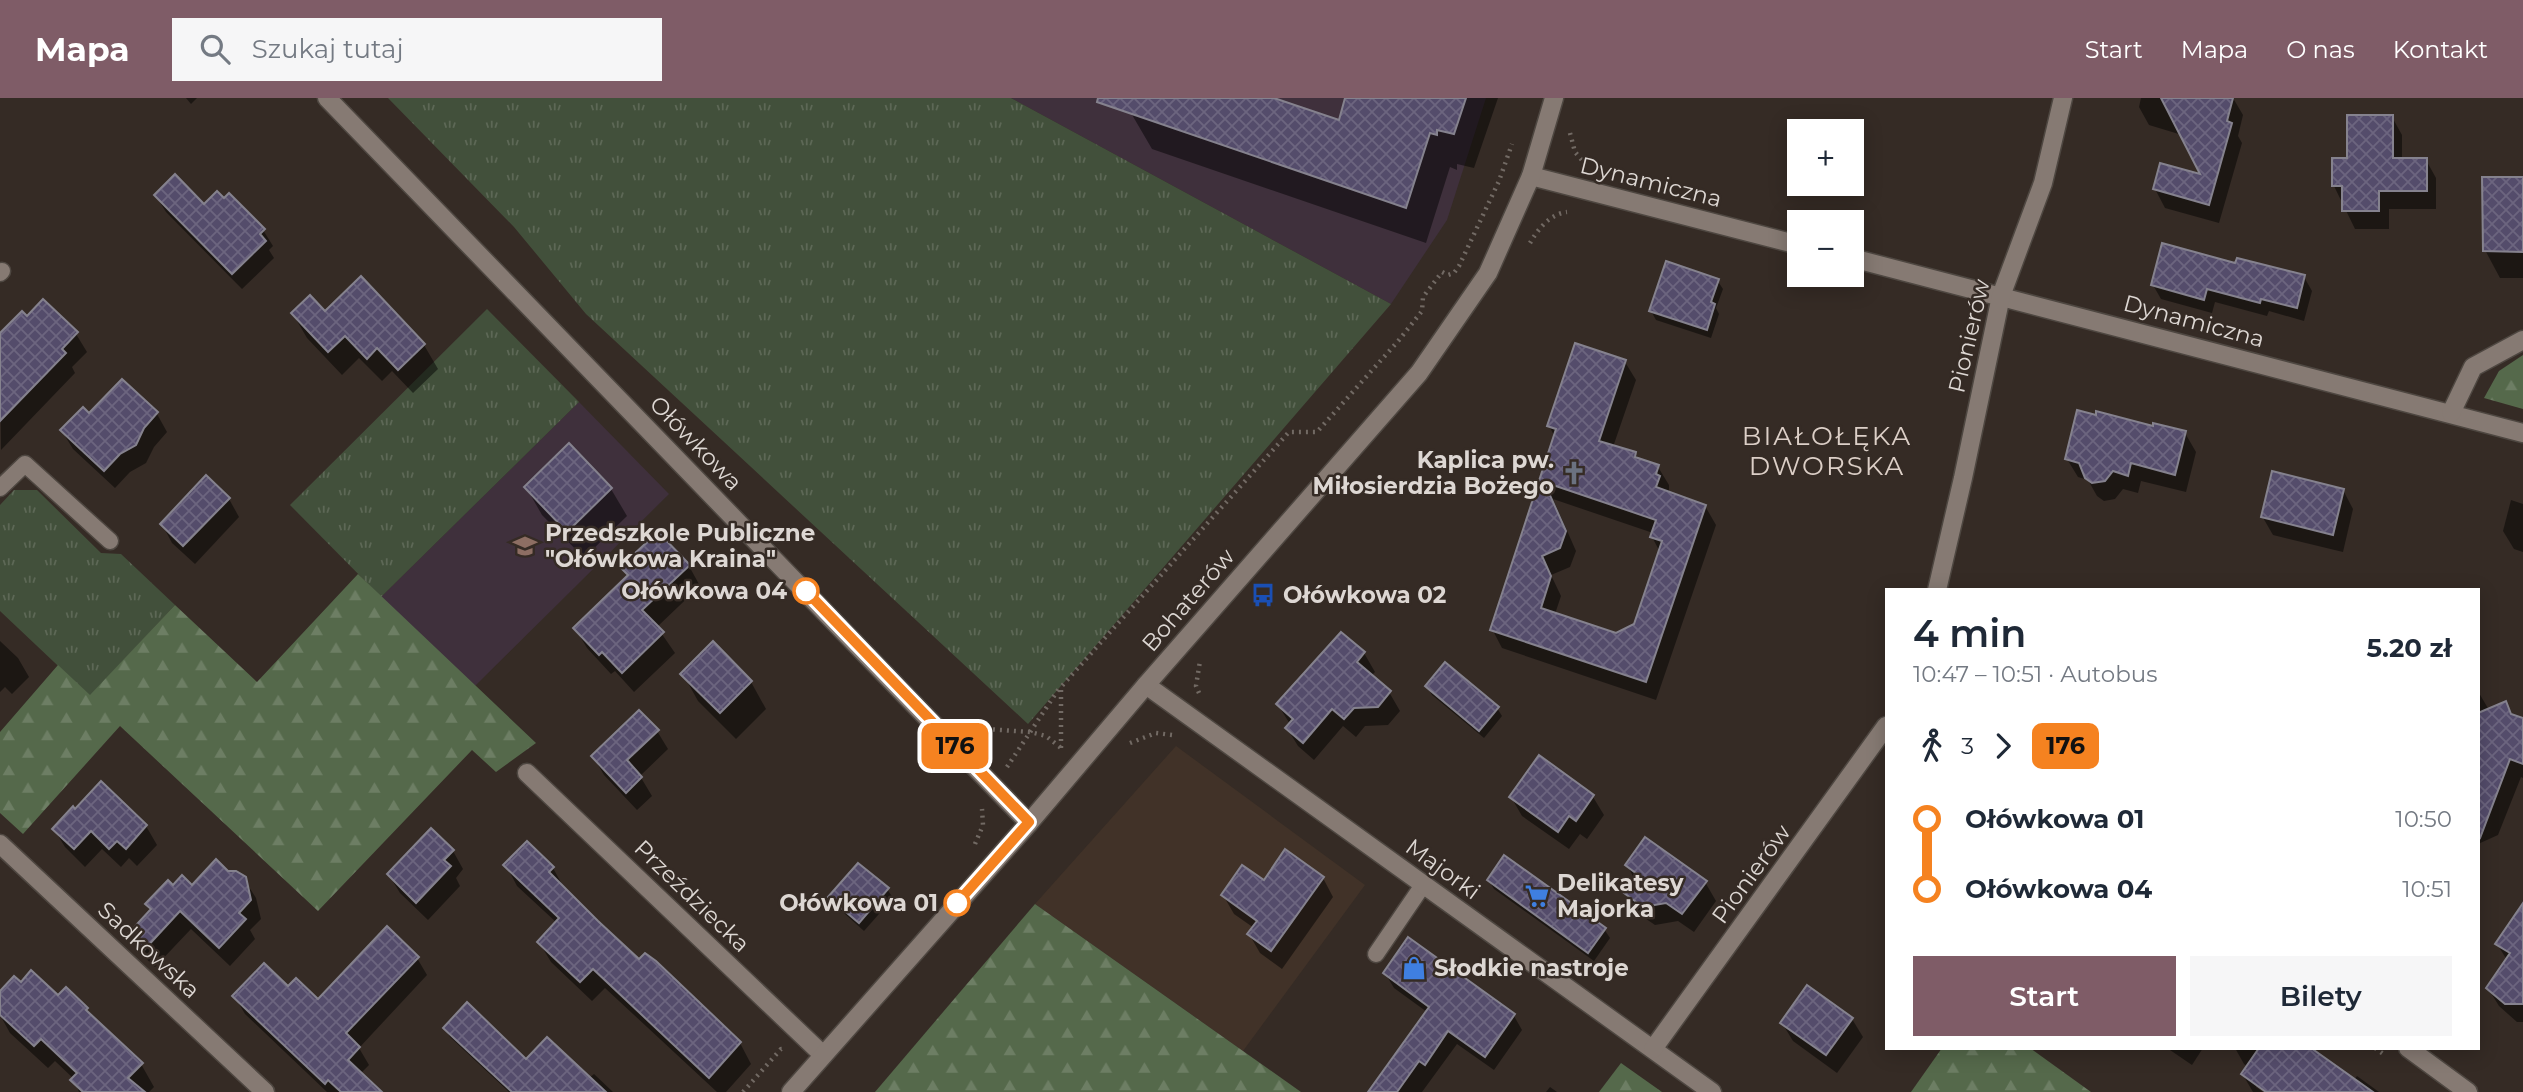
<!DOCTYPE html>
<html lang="pl">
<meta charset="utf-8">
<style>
:root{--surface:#fff;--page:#f6f6f7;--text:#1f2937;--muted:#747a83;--accent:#7f5c67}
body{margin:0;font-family:Montserrat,sans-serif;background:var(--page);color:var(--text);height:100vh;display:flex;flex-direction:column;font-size:26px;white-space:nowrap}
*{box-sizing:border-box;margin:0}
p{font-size:23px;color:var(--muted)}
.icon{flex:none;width:38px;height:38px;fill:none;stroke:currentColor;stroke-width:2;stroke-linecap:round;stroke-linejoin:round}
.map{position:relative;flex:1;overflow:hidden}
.side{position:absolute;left:1885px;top:490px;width:595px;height:462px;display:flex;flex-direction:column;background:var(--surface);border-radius:0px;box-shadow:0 4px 18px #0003}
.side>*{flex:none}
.badge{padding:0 14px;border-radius:10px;font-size:24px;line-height:46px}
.fabs{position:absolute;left:1787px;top:21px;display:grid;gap:14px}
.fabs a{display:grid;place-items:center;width:77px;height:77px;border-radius:0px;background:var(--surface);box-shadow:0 4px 18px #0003;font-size:35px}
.map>.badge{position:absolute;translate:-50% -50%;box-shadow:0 0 0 4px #fff}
.legs{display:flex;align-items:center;gap:10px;height:77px;padding:0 28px;font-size:23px}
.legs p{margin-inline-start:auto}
.head{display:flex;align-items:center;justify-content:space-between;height:119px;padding:0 28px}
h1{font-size:38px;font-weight:600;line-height:52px}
.cta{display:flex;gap:14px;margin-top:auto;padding:14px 28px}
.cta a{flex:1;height:80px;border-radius:0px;background:var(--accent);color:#fff;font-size:28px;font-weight:600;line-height:80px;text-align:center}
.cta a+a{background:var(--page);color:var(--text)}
ul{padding:0 28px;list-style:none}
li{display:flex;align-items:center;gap:24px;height:70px;font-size:26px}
li i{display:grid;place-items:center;width:10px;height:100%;margin:0 9px;background:currentColor}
li i::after{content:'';width:18px;height:18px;margin:-9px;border:5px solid;border-radius:50%;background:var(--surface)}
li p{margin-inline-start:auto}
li:first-child i{background:linear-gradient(#0000 50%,currentColor 0)}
li:last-child i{background:linear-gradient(currentColor 50%,#0000 0)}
header{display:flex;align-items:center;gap:42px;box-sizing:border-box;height:98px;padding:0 35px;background:var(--accent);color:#fff}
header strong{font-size:33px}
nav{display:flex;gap:38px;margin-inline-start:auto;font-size:24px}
.search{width:490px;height:63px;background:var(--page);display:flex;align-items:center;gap:18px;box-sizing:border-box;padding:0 24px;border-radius:0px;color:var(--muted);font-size:26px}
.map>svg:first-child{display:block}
.built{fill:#413228}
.education{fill:#3f303c}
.grass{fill:url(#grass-tufts)}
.forest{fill:url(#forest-firs)}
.shadow{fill:#0007;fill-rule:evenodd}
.building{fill:url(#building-cross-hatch);stroke:#85828e;stroke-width:2;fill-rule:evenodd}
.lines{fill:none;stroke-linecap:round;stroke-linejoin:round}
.service-casing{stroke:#4e4741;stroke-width:19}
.minor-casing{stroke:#4e4741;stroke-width:21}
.tertiary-casing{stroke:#4e4741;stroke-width:21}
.path{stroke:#726a64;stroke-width:4.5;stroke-dasharray:2 5;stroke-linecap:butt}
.service{stroke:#867a73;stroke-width:16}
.minor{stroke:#867a73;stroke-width:18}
.tertiary{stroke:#867a73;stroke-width:18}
.line-1-casing{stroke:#fff;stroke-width:16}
.line-1{stroke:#f58220;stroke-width:10}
.stop-1-dot{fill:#fff;stroke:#f58220;stroke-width:3.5}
.labels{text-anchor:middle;stroke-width:5;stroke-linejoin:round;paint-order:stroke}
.street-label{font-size:23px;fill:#ddd7d3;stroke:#352b25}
.poi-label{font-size:23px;font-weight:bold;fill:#ddd7d3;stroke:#352b25;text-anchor:start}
.stop-label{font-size:23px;font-weight:bold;fill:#ddd7d3;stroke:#352b25;text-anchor:end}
.quarter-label{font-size:26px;letter-spacing:2px;fill:#dccfc7;stroke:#352b25}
</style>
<header>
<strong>Mapa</strong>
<div class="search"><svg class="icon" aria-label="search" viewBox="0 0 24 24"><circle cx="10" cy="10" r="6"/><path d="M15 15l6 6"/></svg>Szukaj tutaj</div>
<nav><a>Start</a><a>Mapa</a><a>O nas</a><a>Kontakt</a></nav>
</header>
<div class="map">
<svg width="2523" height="994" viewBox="0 0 2523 994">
<defs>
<pattern id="grass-tufts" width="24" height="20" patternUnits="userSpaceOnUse" patternTransform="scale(1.75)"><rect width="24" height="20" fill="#42503b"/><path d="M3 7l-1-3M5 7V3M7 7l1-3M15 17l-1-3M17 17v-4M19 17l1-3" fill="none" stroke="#5d6856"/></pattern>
<pattern id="forest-firs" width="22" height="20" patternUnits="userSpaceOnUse" patternTransform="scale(1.75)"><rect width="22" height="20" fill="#55694b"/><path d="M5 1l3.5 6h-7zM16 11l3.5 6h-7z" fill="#6d7e64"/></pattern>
<pattern id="building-cross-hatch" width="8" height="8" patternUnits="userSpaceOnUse" patternTransform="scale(1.75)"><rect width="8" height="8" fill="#544c6b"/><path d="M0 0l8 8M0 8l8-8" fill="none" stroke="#6c657f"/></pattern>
</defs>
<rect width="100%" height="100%" fill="#352b25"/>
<!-- built -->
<polygon class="built" points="1176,648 1365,787 1243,953 1035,806"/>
<!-- education -->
<g class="education">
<polygon points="1011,0 1486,0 1447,122 1391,206"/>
<polygon points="579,304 669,396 474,589 381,499"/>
</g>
<!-- grass -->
<g class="grass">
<polygon points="388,0 1011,0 1391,206 1028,626 586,216 514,129"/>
<polygon points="487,211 579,304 381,499 290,407"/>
<polygon points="14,392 37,392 101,455 121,456 175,507 90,598 0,513 0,407"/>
</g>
<!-- forest -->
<g class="forest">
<polygon points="2523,257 2523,311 2484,300 2499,273"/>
<polygon points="358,476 536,645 496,674 472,652 318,813 120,628 23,736 0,715 0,634 58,567 90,597 175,507 257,584"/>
<polygon points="1035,806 1301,994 875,994"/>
<polygon points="1942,950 2030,950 2091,994 1911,994"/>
<polygon points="1621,965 1662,994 1599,994"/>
</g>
<!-- shadow -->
<g class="shadow">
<polygon points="186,0 197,0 191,6"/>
<polygon points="1137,0 1268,0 1340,24 1347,0 1498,0 1474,70 1457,66 1457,72 1450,69 1426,145 1152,51 1131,15"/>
<polygon points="2141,0 2233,0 2243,17 2238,38 2242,45 2219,125 2165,110 2155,91 2203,79 2182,37 2149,27 2139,9"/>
<polygon points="2392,19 2402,37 2402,62 2426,62 2436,80 2436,111 2389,111 2389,131 2355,131 2334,88"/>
<polygon points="2523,81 2523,180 2500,180 2485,152"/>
<polygon points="156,98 204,108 263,132 273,148 269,152 274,160 242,191 166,114"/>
<polygon points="2236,168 2304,179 2312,193 2304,223 2269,213 2267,218 2215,204 2212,215 2161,201 2153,187"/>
<polygon points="1717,182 1723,191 1716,210 1719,216 1711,240 1656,222 1651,213"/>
<polygon points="293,216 325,216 424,247 438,271 413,295 392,273 382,283 359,260 342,277 307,240"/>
<polygon points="28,221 76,236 87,254 72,269 75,275 1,352 0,238"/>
<path d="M1625 264 1636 282 1613 349 1635 355 1639 361 1658 369 1669 387V396L1705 408 1716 427 1656 602 1502 550 1492 531 1555 339 1549 328ZM1553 401 1653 435 1652 439 1660 454 1635 527 1616 537 1555 516 1561 498 1551 477 1570 469 1576 453Z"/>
<polygon points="122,283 157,316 167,334 154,349 146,365 130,374 115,390 73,351 62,333 90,317"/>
<polygon points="2154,330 2185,335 2196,354 2186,394 2141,383 2138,395 2123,391 2115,401 2104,403 2097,398 2088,382 2078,379 2067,361"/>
<polygon points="526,389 611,391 627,418 584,460 542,417"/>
<polygon points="2343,392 2353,411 2343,454 2273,437 2262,418"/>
<polygon points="229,401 239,419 195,466 172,445 162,426"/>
<polygon points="2511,402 2523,406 2523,454 2514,451 2503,433"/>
<polygon points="689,468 700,488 657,529 675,555 634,594 615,573 611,576 587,550 575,530 628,479 623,469"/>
<polygon points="0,543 18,560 29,579 12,596 5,589 0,594"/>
<polygon points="1364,555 1375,574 1371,578 1389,594 1400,613 1388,627 1365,628 1356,639 1343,628 1314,662 1298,648 1287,630 1290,626 1278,607"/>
<polygon points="683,576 751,584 766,611 736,641 698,603"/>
<polygon points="1427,588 1497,610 1502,618 1484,640 1432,597"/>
<polygon points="2479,595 2489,612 2505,605 2513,618 2523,622 2523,680 2521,679 2498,737 2478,746"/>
<polygon points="657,633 668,651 640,678 652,698 637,712 604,677 593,658"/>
<polygon points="1539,660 1593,699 1604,717 1587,741 1580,736 1569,751 1522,718 1511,699"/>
<polygon points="146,728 157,747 137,768 129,760 121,769 102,751 85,769 65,749 54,731"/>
<polygon points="453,753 463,771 456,780 460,788 428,822 400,795 389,777"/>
<polygon points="506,767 553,770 564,790 639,864 740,945 751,966 726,994 717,994 605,890 592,903 551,864 539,844 557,825 517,788"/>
<polygon points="1627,767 1705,784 1716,803 1694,834 1678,823 1655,827 1636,814 1626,795 1635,782"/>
<polygon points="228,774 244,781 256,800 261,821 250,832 255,841 230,868 191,831 155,869 140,855 129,837 151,813 147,806 173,790 192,789"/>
<polygon points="1323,780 1333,799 1282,871 1260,855 1249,836 1254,830 1234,816 1223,797 1264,784"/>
<polygon points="1489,783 1604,831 1610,840 1594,863 1494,791"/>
<polygon points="887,791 893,800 864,833 836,808 831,800"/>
<polygon points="2523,833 2523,924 2517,924 2499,908 2488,890 2507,862 2497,846"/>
<polygon points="417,860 427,877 359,950 369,967 360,976 379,994 327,994 245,916 235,899 289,890 318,904"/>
<polygon points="1385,875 1514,918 1522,932 1494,972 1457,946 1422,994 1371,994 1427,914 1394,890"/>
<polygon points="58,900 87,911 91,919 141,966 154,989 149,994 79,994 74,981 55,963 48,970 10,935 0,917 0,909"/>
<polygon points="1852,921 1863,939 1837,975 1793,943 1782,925"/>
<polygon points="445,930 527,963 589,980 594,976 613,994 509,994 450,939"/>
<polygon points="2167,950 2203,950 2192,967"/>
<polygon points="2235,950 2308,950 2353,983 2357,978 2379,994 2269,994 2256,985 2256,989 2263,994 2253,994 2243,977 2248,969 2244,966"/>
<polygon points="1550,989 1557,994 1546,994"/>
</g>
<!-- building -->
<g class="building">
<polygon points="1098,0 1274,0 1339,22 1345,0 1466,0 1454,36 1437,32 1437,37 1430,35 1406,110 1097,4"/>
<polygon points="2161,0 2233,0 2227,23 2232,25 2209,107 2153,91 2160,65 2200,76"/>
<polygon points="2347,17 2393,17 2393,60 2427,60 2427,93 2379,93 2379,113 2342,113 2342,88 2332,88 2332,60 2347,60"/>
<polygon points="175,76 204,106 217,93 224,100 229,95 265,131 260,136 266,143 232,176 154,97"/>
<polygon points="2482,79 2523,79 2523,154 2483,153"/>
<polygon points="2162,145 2235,165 2237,160 2305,177 2297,210 2261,201 2260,205 2207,191 2204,202 2151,187"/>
<polygon points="1666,163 1719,181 1711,204 1715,206 1707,232 1649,213"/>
<polygon points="361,178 425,246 398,272 377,250 367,261 345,238 328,254 291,215 310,197 325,213"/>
<polygon points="43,201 78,234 62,251 66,255 0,323 0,235 22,213 27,218"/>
<path d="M1575 245 1626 262 1599 343 1636 354 1635 359 1659 367 1656 376 1660 378 1656 389 1706 407 1646 584 1490 532 1556 331 1547 328ZM1544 384 1656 422 1650 439 1662 443 1634 526 1616 535 1541 510 1551 478 1542 458 1560 450 1566 433Z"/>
<polygon points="122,281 158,314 144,330 136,347 120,356 104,373 60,332 83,309 89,315"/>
<polygon points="2077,312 2096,317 2096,313 2153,328 2153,325 2186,333 2175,377 2131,365 2128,378 2113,373 2105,383 2092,385 2085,380 2079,365 2065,361"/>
<polygon points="569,345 612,390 567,434 524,389"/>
<polygon points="2272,373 2344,391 2333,437 2261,419"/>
<polygon points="206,377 230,400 183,448 160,426"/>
<polygon points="658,434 690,467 642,512 664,534 622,575 602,554 599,557 573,530 628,477 620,469"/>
<polygon points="1341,534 1365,554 1357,564 1391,593 1378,609 1354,610 1344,621 1332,611 1303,645 1285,630 1293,621 1276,606"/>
<polygon points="713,543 752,583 720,615 680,576"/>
<polygon points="1445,564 1499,609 1479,633 1425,588"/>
<polygon points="2506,603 2511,616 2523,620 2523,666 2510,661 2480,740 2478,739 2478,615"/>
<polygon points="639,612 659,632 627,662 642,679 626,695 591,658"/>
<polygon points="1539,657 1594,697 1576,723 1569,718 1558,734 1509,699"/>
<polygon points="101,683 147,727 126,751 117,743 109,751 91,733 74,751 52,731 73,708 75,711"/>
<polygon points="431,730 454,752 444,762 451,768 416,805 387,776"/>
<polygon points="1645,739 1707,783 1682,816 1666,805 1643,809 1624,795 1637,776 1625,767"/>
<polygon points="527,743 554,769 549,774 598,823 639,861 645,855 656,863 741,944 709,980 593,871 580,884 537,844 559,820 503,767"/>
<polygon points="1285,751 1324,779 1271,853 1247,836 1257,823 1221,797 1242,767 1264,782"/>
<polygon points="1504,757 1606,830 1588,855 1487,782"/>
<polygon points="216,761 228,773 236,773 246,779 251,802 239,815 246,821 219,850 180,813 144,852 127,837 151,811 145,806 168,782 173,787 182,777 192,787"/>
<polygon points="858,765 889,790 859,825 828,799"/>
<polygon points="2523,805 2523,906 2505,906 2486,890 2510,855 2495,846"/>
<polygon points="387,828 419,859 346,935 360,949 348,962 382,994 341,994 328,982 325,986 232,898 264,865 288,888 296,880 318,901"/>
<polygon points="1408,839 1515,916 1485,959 1448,933 1425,967 1419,963 1397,994 1368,994 1429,909 1383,875"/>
<polygon points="31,872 58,897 66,889 88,910 86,912 143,965 128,980 145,994 83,994 70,982 77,975 41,941 34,948 0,917 0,893 14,878 21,884"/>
<polygon points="1807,887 1853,920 1826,957 1780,925"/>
<polygon points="467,904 526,961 547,939 606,994 512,994 443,930"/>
<polygon points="2259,950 2311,950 2373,994 2266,994 2241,976"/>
</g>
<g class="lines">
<!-- service casing -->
<g class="service-casing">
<g id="service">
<polyline points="0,175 2,173"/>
<polyline points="0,390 25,366 110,443"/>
<polyline points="1376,856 1423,787"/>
</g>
</g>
<!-- minor casing -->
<g class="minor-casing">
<g id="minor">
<polyline points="1531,78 1799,147"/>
<polyline points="1852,160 2523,335"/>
<polyline points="2451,315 2473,269 2523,242"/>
<polyline points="1937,492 1963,380 2001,198 2043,85 2063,0"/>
<polyline points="1146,587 1712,994"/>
<polyline points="527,675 822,956"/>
<polyline points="0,746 265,994"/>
<polyline points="2408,950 2468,994"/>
<polyline points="1653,951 1886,628"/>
</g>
</g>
<!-- tertiary casing -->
<g class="tertiary-casing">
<g id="tertiary">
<polyline points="327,0 1029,725"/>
<polyline points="791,994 1029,725 1146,587 1419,275 1488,175 1531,78 1554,0"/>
</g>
</g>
<!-- path -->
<g class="path">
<polyline points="1570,35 1575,54 1586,67"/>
<path d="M1530 145C1538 131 1550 116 1567 114"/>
<polyline points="1199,595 1196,588 1200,563"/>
<polyline points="972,630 1030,634 1046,638 1061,650"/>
<polyline points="1130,645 1156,635 1172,637"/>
<polyline points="1061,650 1061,589 1289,334 1317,334 1399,242 1422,213 1423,199 1442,174 1448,177 1454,175 1459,168 1499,83 1512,46"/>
<polyline points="1007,669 1060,589"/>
<polyline points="975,746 983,727 982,711"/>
<polyline points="2375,950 2386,958"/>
<polyline points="743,994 781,951 784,951"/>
</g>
<!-- service -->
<use href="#service" class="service"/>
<!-- minor -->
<use href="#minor" class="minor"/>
<!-- tertiary -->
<use href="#tertiary" class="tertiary"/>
</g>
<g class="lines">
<!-- line-1 casing -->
<g class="line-1-casing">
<polyline id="line-1" points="806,493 1029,724 957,805"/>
</g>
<!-- line-1 -->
<use href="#line-1" class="line-1"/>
</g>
<!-- icons -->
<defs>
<g id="church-bare" transform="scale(1.89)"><path d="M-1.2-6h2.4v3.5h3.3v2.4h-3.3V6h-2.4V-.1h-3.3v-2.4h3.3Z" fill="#6b7280" stroke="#352b25" stroke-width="2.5" paint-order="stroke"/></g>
<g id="school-bare" transform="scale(1.89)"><path d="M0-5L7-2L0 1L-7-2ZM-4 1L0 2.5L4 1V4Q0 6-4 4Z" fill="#8d6e63" stroke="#352b25" stroke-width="2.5" paint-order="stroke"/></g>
<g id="bus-bare" transform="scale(1.89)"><path d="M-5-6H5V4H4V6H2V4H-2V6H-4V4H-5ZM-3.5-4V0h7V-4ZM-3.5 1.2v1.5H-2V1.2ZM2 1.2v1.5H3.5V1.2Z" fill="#1a4fb4" stroke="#352b25" stroke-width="2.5" paint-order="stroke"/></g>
<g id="supermarket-bare" transform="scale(1.89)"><path d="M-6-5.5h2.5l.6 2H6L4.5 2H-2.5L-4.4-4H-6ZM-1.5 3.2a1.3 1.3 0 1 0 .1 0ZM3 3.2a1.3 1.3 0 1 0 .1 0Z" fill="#3f7fe0" stroke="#352b25" stroke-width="2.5" paint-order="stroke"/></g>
<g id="shop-bare" transform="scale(1.89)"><path d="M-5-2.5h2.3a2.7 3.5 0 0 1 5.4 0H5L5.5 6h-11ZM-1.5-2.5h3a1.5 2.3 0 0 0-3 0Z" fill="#3f7fe0" stroke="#352b25" stroke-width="2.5" paint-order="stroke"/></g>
</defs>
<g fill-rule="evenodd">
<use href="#church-bare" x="1574" y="375"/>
<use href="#school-bare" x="525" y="448"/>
<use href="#bus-bare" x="1263" y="497"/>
<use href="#supermarket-bare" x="1537" y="798"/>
<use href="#shop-bare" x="1414" y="870"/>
</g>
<!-- markers -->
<g class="stop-1-dot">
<circle cx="806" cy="493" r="12"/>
<circle cx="957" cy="805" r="12"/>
</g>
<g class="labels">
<!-- street labels -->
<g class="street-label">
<text transform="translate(1651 84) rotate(14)" y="8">Dynamiczna</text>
<text transform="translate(2194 223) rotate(15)" y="8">Dynamiczna</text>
<text transform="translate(1969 238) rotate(-77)" y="8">Pionierów</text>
<text transform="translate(696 345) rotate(46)" y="8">Ołówkowa</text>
<text transform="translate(1188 502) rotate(-49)" y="8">Bohaterów</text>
<text transform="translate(1443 771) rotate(36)" y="8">Majorki</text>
<text transform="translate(1751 776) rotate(-54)" y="8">Pionierów</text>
<text transform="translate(692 798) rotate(44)" y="8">Przeździecka</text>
<text transform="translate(149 852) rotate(43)" y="8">Sadkowska</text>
</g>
<!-- poi labels -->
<g class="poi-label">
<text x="1554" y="370" text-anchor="end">Kaplica pw.<tspan x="1554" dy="26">Miłosierdzia Bożego</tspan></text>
<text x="545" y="443">Przedszkole Publiczne<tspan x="545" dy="26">"Ołówkowa Kraina"</tspan></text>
<text x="1283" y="505">Ołówkowa 02</text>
<text x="1557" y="793">Delikatesy<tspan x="1557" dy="26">Majorka</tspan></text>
<text x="1434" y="878">Słodkie nastroje</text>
</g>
<!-- stop labels -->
<g class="stop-label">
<text x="787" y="501">Ołówkowa 04</text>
<text x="938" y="813">Ołówkowa 01</text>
</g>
<!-- quarter labels -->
<g class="quarter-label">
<text x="1827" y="347">BIAŁOŁĘKA<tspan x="1827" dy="30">DWORSKA</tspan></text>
</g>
</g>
</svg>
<div class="fabs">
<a>+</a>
<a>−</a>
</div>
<b class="badge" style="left:955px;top:648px;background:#f58220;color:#111">176</b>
<section class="side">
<div class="head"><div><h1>4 min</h1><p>10:47 – 10:51 · Autobus</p></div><b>5.20 zł</b></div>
<div class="legs"><svg class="icon" aria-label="walk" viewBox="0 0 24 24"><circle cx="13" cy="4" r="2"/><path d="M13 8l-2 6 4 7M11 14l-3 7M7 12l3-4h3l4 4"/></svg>3<svg class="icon" aria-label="forward" viewBox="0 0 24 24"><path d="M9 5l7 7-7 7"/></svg><b class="badge" style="background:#f58220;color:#111">176</b></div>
<ul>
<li><i style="color:#f58220"></i><b>Ołówkowa 01</b><p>10:50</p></li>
<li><i style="color:#f58220"></i><b>Ołówkowa 04</b><p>10:51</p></li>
</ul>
<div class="cta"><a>Start</a><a>Bilety</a></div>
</section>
</div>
